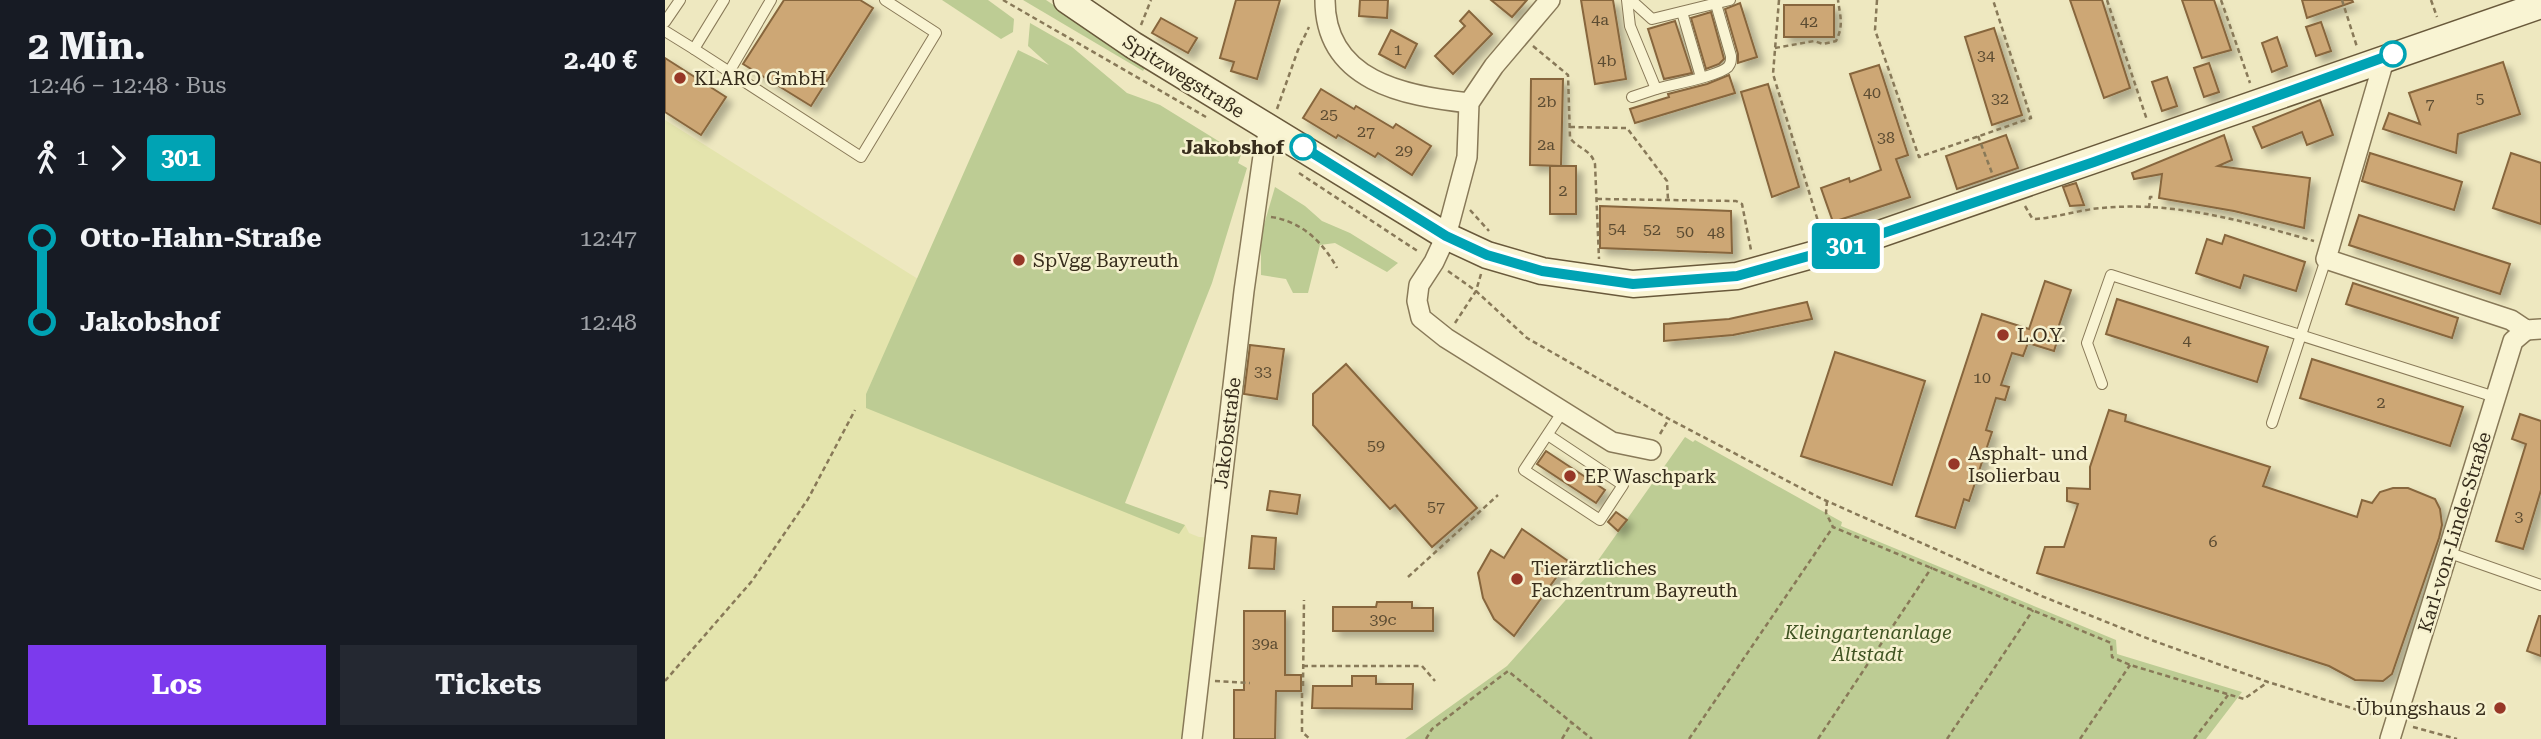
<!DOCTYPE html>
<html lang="de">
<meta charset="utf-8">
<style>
:root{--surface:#171b24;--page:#242831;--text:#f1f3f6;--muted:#9ea1a6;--accent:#7c3aed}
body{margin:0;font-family:"Roboto Serif",serif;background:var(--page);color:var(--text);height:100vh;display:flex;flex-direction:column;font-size:26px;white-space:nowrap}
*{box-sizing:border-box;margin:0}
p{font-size:23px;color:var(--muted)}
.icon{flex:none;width:38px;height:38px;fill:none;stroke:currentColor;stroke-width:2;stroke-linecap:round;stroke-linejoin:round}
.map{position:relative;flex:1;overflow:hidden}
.details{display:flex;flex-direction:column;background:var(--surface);width:665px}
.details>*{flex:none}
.badge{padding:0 14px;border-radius:5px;font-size:24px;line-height:46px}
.map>.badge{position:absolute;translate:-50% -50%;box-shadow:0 0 0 4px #fff}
.legs{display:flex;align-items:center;gap:10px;height:77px;padding:0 28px;font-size:23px}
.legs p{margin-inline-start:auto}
.headline{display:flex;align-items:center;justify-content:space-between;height:119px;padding:0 28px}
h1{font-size:38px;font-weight:700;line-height:52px}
.cta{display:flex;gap:14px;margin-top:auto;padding:14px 28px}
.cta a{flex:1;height:80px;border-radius:0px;background:var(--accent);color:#fff;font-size:28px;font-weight:700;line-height:80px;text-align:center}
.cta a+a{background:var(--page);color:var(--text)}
ul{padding:0 28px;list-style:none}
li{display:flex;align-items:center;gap:24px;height:84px;font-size:26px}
li i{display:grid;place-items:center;width:10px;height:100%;margin:0 9px;background:currentColor}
li i::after{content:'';width:18px;height:18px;margin:-9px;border:5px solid;border-radius:50%;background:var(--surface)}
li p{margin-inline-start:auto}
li:first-child i{background:linear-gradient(#0000 50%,currentColor 0)}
li:last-child i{background:linear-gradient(currentColor 50%,#0000 0)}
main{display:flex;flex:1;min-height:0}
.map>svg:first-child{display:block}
.farmland{fill:#e4e4ad}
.green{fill:#bdcc94}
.building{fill:#cda775;stroke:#87663d;stroke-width:2;filter:url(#shadow)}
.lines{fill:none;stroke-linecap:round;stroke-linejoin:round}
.lane-casing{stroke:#887958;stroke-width:12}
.street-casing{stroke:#887958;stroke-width:22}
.secondary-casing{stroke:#69593b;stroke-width:29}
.path{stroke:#887958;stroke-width:2.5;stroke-dasharray:5 3.5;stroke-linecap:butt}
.lane{stroke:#f9f4d3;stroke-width:10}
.street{stroke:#f9f4d3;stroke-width:19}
.secondary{stroke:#f9f4d3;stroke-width:26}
.line-1-casing{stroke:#fff;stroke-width:16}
.line-1{stroke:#00a3b4;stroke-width:10}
.stop-1-dot{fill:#fff;stroke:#00a3b4;stroke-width:3.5}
.poi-dot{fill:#973727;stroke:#f6f1cf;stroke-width:2.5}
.labels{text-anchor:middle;stroke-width:5;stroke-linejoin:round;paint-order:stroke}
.number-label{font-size:16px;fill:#5c4c32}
.street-label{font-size:19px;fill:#372d1c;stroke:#f6f1cf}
.poi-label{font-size:19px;fill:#372d1c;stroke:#f6f1cf;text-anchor:start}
.stop-label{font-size:19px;font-weight:bold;fill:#372d1c;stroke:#f6f1cf;text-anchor:end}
.park-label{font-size:19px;font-style:italic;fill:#405423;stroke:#f6f1cf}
</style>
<main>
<section class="details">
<div class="headline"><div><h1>2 Min.</h1><p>12:46 – 12:48 · Bus</p></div><b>2.40 €</b></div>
<div class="legs"><svg class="icon" aria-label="walk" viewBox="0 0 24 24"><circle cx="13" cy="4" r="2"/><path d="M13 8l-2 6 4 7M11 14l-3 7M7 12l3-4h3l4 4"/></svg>1<svg class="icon" aria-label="forward" viewBox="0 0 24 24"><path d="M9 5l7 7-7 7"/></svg><b class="badge" style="background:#00a3b4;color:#fff">301</b></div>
<ul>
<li><i style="color:#00a3b4"></i><b>Otto-Hahn-Straße</b><p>12:47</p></li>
<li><i style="color:#00a3b4"></i><b>Jakobshof</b><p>12:48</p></li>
</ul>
<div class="cta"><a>Los</a><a>Tickets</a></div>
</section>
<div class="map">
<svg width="1876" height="739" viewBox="0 0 1876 739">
<defs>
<filter id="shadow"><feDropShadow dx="6" dy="6" stdDeviation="3.5" flood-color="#0004"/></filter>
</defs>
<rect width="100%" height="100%" fill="#eee8c0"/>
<!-- farmland -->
<polygon class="farmland" points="0,120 253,279 201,394 459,504 520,525 524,533 534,537 549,538 527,739 0,739"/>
<!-- green -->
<g class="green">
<polygon points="277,0 323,0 349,19 348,32 336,39"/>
<polygon points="358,0 381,0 481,66 478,71"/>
<polygon points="365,23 407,47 462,93 495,105 576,155 573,163 582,168 547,283 460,503 520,525 514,534 201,408 201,394 353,50 384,65 363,46"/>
<polygon points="610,187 640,206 657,221 685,233 733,263 722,272 670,243 655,245 643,293 628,293 621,279 596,275 596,235"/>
<polygon points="1020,437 1028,442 1030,440 1177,522 1176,526 1451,640 1452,654 1577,692 1541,739 740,739 842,666 922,576"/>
</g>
<!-- building -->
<g class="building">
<polygon points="119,0 195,0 208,8 146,106 78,64"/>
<polygon points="571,0 615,0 592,79 566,71 569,62 555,58"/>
<polygon points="695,0 723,0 722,18 694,16"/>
<polygon points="826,0 862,0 847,17"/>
<polygon points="916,0 948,0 961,79 930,84"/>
<polygon points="1405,0 1437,0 1465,88 1439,98"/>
<polygon points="1517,0 1549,0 1566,50 1537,58"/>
<polygon points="1637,0 1687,0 1688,2 1642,18"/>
<polygon points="1075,3 1092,57 1073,63 1073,54 1060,9"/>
<rect x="1119" y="5" width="50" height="32"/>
<polygon points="804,11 827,34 788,74 770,56 800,26 795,21"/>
<polygon points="1046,12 1059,59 1054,64 1041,69 1026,18"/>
<polygon points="496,18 532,38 523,53 487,33"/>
<polygon points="1010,21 1027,73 999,79 983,29"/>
<polygon points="1656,22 1666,51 1651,56 1641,27"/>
<polygon points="1329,28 1357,115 1327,125 1300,37"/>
<polygon points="726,30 752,44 740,68 714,54"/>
<polygon points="1612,37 1622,66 1607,72 1597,43"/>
<polygon points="0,58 61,97 36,135 0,112"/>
<polygon points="1838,62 1855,114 1793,134 1791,153 1718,129 1724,113 1755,124 1744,93"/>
<polygon points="1544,63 1554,92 1539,97 1529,68"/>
<polygon points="1214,65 1243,155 1231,159 1245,197 1168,222 1156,188 1184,178 1185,182 1216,170 1185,74"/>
<polygon points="1064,75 1070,93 970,123 965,109 1004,97 1003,94 1042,84"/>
<polygon points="1502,77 1512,106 1497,111 1487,82"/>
<polygon points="866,79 898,79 896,166 865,165"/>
<polygon points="1103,84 1134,187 1107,197 1076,92"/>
<polygon points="656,89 689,109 691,106 728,128 731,124 766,146 747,175 713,153 710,157 673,135 671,138 638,118"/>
<polygon points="1655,100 1668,135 1642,145 1637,132 1597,148 1588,127"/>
<polygon points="1341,135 1353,168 1292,189 1281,156"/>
<polygon points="1559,135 1567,160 1553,166 1645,178 1639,228 1569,211 1494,198 1497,174 1469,179 1467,173"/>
<polygon points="1705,153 1797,182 1789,210 1697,181"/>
<polygon points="1846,153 1876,163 1876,224 1828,208"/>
<rect x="885" y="166" width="26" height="48"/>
<polygon points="1411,183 1419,205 1405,206 1398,187"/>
<polygon points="935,206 1066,211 1067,253 935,248"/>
<polygon points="1694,215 1845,264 1835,294 1684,245"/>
<polygon points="1560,235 1640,262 1631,291 1579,275 1575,288 1531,273 1542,239 1557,244"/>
<polygon points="1380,281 1406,290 1390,337 1393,338 1389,351 1363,343 1358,356 1347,353 1336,385 1344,387 1340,400 1331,398 1321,430 1327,432 1304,501 1299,499 1290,528 1251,516 1317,314 1364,329"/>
<polygon points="1688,283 1793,318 1787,338 1681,304"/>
<polygon points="1452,299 1603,347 1592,382 1441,334"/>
<polygon points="1142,302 1147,319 1068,335 999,341 999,324 1064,319"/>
<polygon points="585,345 619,349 612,399 579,394"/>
<polygon points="1170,352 1260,381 1227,485 1136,456"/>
<polygon points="1647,359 1798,407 1785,446 1635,398"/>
<polygon points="681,364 812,508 767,547 730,505 725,509 648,425 648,394"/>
<polygon points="1444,410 1461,415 1460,421 1605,467 1598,486 1692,517 1697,500 1707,503 1715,492 1728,488 1743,488 1770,499 1775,509 1777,525 1774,538 1727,674 1718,681 1690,680 1664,666 1372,573 1380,547 1399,547 1413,504 1402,501 1402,488 1425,489 1425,467"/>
<polygon points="1855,414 1876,421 1876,490 1858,549 1831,541 1861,444 1847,439"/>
<polygon points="881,451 940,490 931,503 872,464"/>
<polygon points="605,491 635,495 632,514 602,510"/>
<polygon points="951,512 962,520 953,531 943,522"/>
<polygon points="857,529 903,561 849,636 829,619 818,598 813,573 826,550 839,558"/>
<polygon points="587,536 611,538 609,569 584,568"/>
<polygon points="712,602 747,602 747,608 768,608 768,631 668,631 668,607 711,607"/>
<polygon points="579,611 620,611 620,675 636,675 636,691 611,691 610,739 569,739 569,690 579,690"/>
<polygon points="1874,616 1876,616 1876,656 1862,651"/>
<polygon points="687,676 711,676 711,684 748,684 747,709 647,708 648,686 687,686"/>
</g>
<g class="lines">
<!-- lane casing -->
<g class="lane-casing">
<g id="lane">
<polyline points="59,0 29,49 196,157 271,33 220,0"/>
<path d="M962 0 965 26 991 89C1005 85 1054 76 1063 67 1066 63 1066 61 1066 56L1051 4"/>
<polyline points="966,0 987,19 1065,0"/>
<polyline points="1017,12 1036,77"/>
<polyline points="0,22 15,0"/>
<polyline points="0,31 29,49"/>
<polyline points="64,72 106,0"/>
<polyline points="967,97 991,89"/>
<polyline points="1437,384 1422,343 1446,275 1830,397"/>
<polyline points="1607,423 1661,259"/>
<polyline points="883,435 958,485 935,520 859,470 898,411"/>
<polyline points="1782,552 1876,585"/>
</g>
</g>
<!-- street casing -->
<g class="street-casing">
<g id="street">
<path d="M660 0C660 81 739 96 804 103"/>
<polyline points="885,0 829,66 804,103 802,157 781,236 769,262 754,285 752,301 756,318 781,338 947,442 986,450"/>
<polyline points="1720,57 1661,259 1846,320 1861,330 1876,329"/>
<polyline points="527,739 579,291 599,149 605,128"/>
<polyline points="1725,739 1848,341 1861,330"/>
</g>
</g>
<!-- secondary casing -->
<g class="secondary-casing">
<polyline id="secondary" points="402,0 468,45 781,236 822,255 877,271 968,284 1072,276 1183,245 1876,5"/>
</g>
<!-- path -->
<g class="path">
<polyline points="338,0 541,117"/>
<polyline points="1114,0 1108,74 1156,231"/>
<polyline points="1212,0 1210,30 1254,157 1366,118 1328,0"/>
<polyline points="1442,0 1482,120"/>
<polyline points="1556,0 1585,83"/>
<polyline points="1677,0 1692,47"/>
<polyline points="1766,0 1772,17"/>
<polyline points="476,25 486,0"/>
<path d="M868 46 903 75 905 138C913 149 926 149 930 164L934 259"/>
<path d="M1110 48 1149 41 1158 44 1171 41C1179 25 1175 16 1173 0"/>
<polyline points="612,109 633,50 644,27"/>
<polyline points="905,127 962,128 1002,181 1003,200"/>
<polyline points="1313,136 1327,173"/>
<polyline points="634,173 754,252"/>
<polyline points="932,199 1071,201 1077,204 1086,250"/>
<path d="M1360 206 1367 218 1371 219C1393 217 1414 210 1436 208 1509 201 1579 221 1649 241"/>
<polyline points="1484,208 1485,197 1490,197"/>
<polyline points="805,210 824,231"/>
<path d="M606 217C636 221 658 242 672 268"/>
<polyline points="783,271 811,291 862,338 1004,419 1155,498 1374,595 1489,641 1603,682 1712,716"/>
<polyline points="790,323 811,291 816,274"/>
<polyline points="995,434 1004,419"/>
<polyline points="1162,501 1161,513 1168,527 1446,643 1447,657 1465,665 1579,699 1603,682"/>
<polyline points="743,577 833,495"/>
<polyline points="638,666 757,666 770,681"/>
<polyline points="0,681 87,581 143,499 190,410"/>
<polyline points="550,681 585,683"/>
<polyline points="638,686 639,600"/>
<polyline points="637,693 637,732 645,739"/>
<polyline points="1748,727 1792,739"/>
<polyline points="761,739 767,729 843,671 927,739"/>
<polyline points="897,739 906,724"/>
<polyline points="1024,739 1168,527"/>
<polyline points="1153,739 1267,567"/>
<polyline points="1282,739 1368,610"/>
<polyline points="1415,739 1465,665"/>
<polyline points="1529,739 1563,695"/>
</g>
<!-- lane -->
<use href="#lane" class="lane"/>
<!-- street -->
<use href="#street" class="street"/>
<!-- secondary -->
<use href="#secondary" class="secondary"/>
</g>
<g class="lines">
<!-- line-1 casing -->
<g class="line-1-casing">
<polyline id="line-1" points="638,147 781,236 822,255 877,271 968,284 1072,276 1183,245 1429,162 1728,54"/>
</g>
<!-- line-1 -->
<use href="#line-1" class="line-1"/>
</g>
<!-- markers -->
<g class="stop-1-dot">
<circle cx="1728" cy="54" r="12"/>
<circle cx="638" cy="147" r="12"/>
</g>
<g class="poi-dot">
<circle cx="15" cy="78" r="7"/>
<circle cx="354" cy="260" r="7"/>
<circle cx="1338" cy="335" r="7"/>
<circle cx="1289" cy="464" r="7"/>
<circle cx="905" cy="476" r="7"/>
<circle cx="852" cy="579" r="7"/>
<circle cx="1835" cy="708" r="7"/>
</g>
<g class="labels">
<!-- number labels -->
<g class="number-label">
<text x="935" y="25">4a</text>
<text x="1144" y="27">42</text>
<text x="733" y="55">1</text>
<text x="1321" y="61">34</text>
<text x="942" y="66">4b</text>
<text x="1207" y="98">40</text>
<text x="1335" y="104">32</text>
<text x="1815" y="104">5</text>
<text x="882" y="107">2b</text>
<text x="1765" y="109">7</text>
<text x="664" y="120">25</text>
<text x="701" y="137">27</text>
<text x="1221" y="143">38</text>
<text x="881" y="150">2a</text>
<text x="739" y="156">29</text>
<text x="898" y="196">2</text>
<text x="952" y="234">54</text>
<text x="987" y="235">52</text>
<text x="1020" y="237">50</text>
<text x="1051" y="238">48</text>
<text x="1522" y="346">4</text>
<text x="598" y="377">33</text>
<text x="1317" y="383">10</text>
<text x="1716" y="408">2</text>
<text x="711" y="451">59</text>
<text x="771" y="512">57</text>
<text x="1854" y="522">3</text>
<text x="1548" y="547">6</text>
<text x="718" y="625">39c</text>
<text x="600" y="649">39a</text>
</g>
<!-- street labels -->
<g class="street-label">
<text transform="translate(519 76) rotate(32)" y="7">Spitzwegstraße</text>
<text transform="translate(562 433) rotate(-83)" y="7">Jakobstraße</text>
<text transform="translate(1789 532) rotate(-73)" y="7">Karl-von-Linde-Straße</text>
</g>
<!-- poi labels -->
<g class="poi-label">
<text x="29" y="85">KLARO GmbH</text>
<text x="368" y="267">SpVgg Bayreuth</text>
<text x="1352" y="342">L.O.Y.</text>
<text x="1303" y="460">Asphalt- und<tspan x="1303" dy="22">Isolierbau</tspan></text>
<text x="919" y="483">EP Waschpark</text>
<text x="866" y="575">Tierärztliches<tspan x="866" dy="22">Fachzentrum Bayreuth</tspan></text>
<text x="1821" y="715" text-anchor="end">Übungshaus 2</text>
</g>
<!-- stop labels -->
<g class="stop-label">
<text x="619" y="154">Jakobshof</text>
</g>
<!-- park labels -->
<g class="park-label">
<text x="1203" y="639">Kleingartenanlage<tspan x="1203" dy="22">Altstadt</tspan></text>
</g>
</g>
</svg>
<b class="badge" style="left:1181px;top:246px;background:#00a3b4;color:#fff">301</b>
</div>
</main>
